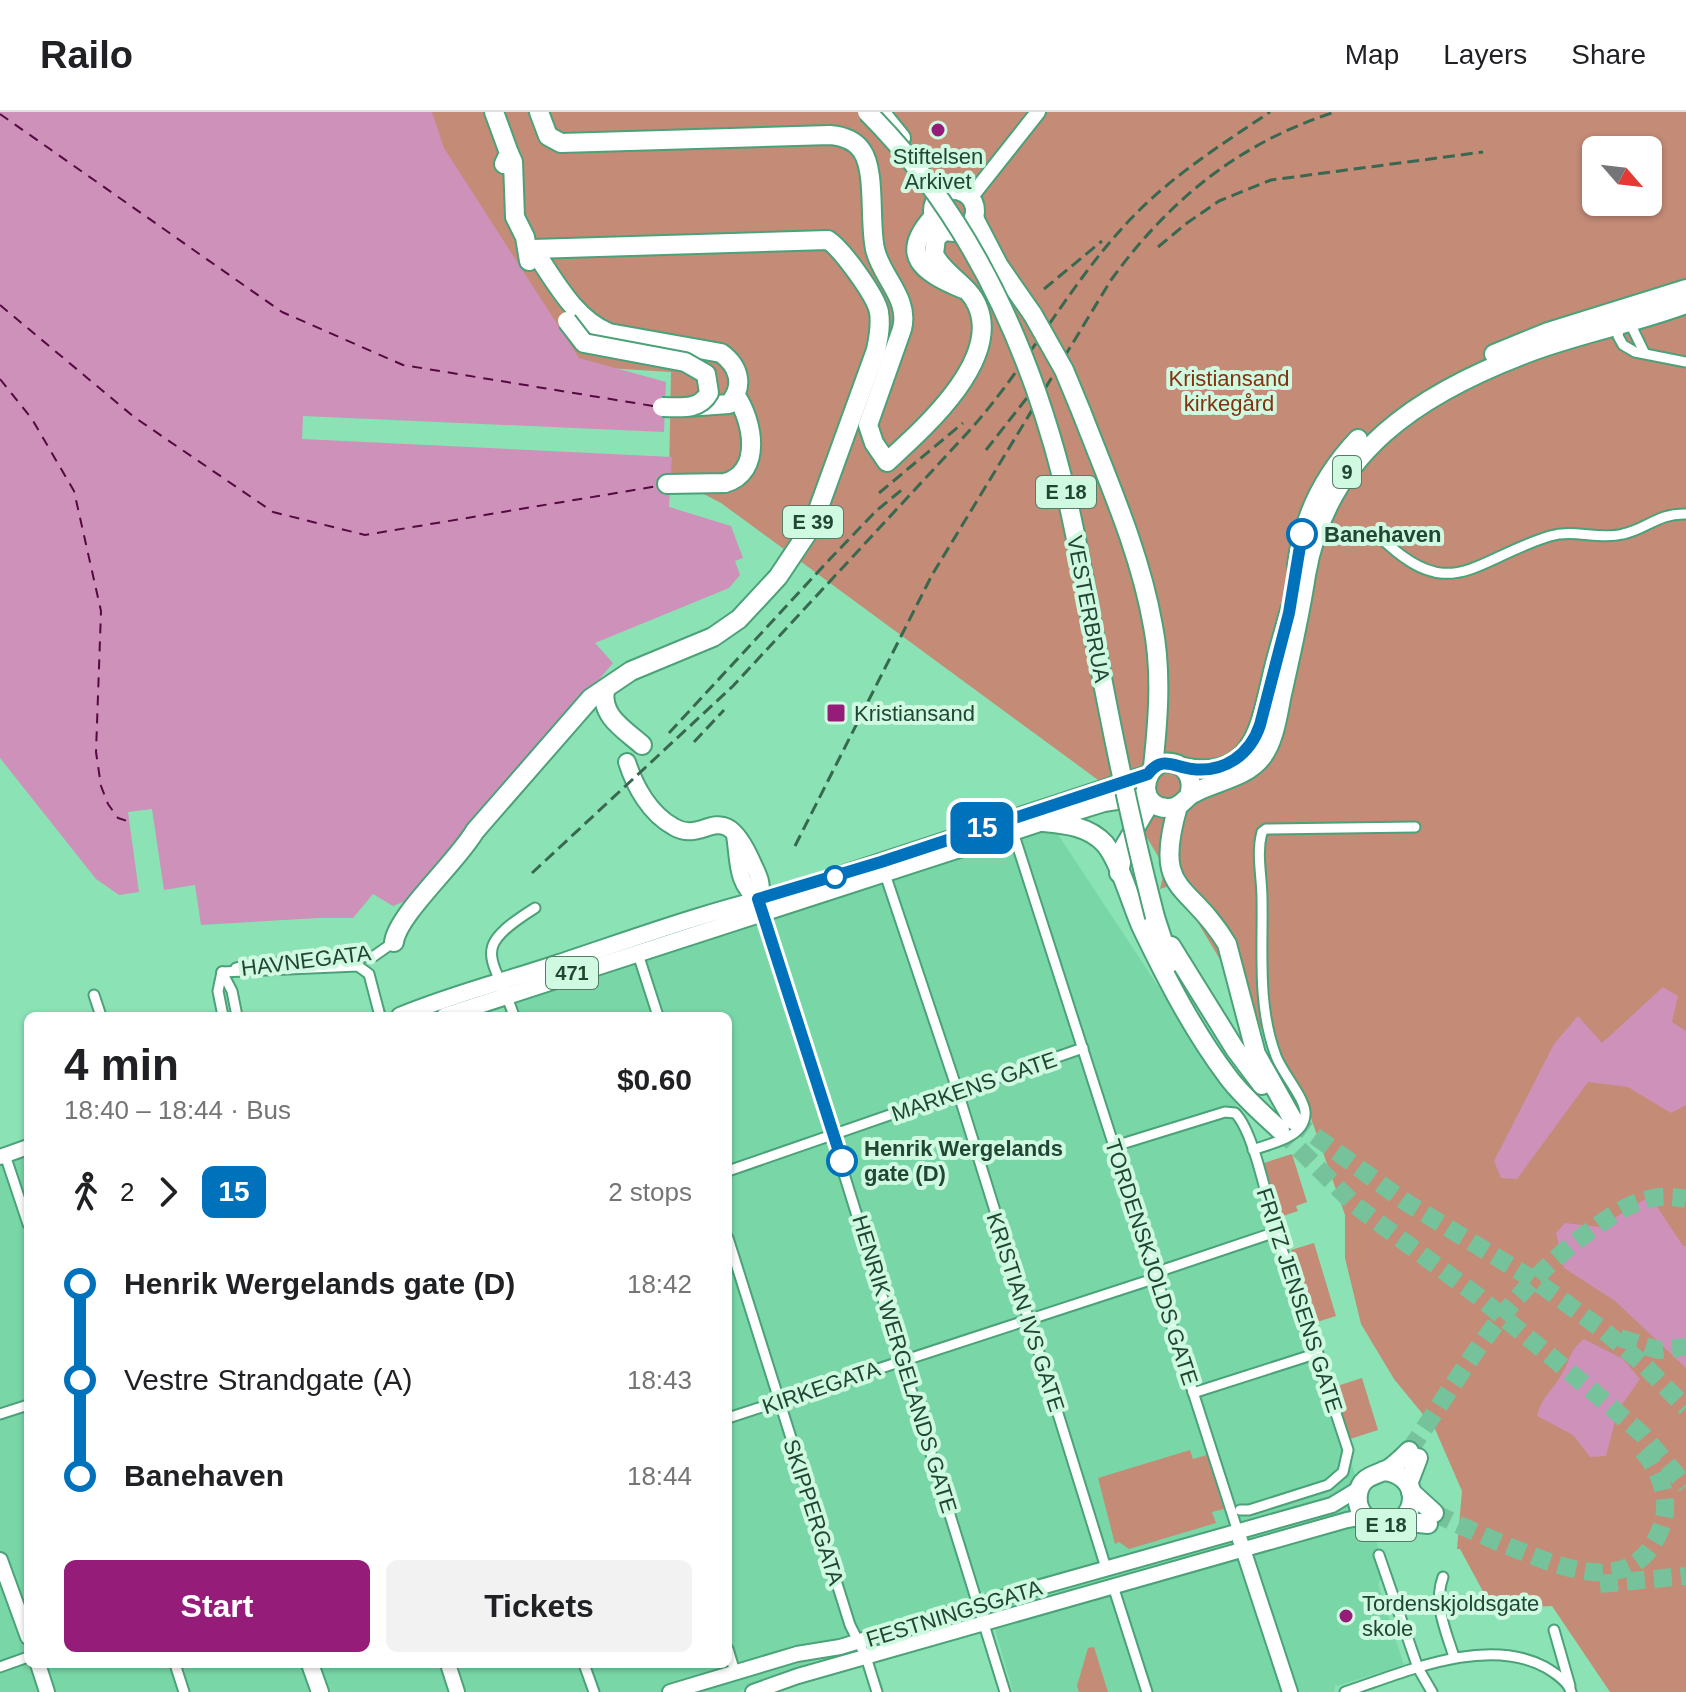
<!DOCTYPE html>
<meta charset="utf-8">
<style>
:root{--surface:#fff;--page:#f2f2f2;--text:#202124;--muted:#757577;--line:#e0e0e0;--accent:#951c78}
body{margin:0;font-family:Arial,sans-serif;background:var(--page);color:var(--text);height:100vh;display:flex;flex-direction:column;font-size:30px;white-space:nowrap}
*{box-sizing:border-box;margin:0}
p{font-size:26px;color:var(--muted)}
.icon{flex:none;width:44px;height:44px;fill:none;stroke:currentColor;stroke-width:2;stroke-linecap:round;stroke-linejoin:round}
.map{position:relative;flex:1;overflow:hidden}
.panel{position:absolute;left:24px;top:900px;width:708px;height:656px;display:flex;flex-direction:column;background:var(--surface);border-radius:12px;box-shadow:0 2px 6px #0004}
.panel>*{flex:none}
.badge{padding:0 16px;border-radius:12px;font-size:28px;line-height:52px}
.needle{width:52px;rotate:118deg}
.controls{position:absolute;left:1582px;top:24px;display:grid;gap:16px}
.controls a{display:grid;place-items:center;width:80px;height:80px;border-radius:12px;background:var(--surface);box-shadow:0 2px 6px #0004;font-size:40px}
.map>.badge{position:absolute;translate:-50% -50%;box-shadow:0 0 0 4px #fff}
.legs{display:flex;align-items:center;gap:12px;height:88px;padding:0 40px;font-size:26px}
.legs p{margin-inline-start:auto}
.overview{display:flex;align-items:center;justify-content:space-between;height:136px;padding:0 40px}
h1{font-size:44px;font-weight:700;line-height:60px}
.cta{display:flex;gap:16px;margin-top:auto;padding:16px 40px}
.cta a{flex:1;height:92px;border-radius:12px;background:var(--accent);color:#fff;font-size:32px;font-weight:700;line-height:92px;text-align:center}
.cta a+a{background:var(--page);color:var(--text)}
ul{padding:0 40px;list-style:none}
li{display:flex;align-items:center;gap:28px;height:96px;font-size:30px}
li i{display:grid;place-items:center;width:12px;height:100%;margin:0 10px;background:currentColor}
li i::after{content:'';width:20px;height:20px;margin:-10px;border:6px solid;border-radius:50%;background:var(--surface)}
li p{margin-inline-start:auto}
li:first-child i{background:linear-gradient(#0000 50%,currentColor 0)}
li:last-child i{background:linear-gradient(currentColor 50%,#0000 0)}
header{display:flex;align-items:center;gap:48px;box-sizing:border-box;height:112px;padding:0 40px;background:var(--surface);border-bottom:2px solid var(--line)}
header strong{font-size:38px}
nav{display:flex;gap:44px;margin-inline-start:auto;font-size:28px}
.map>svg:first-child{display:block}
.built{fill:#79d7a7}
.green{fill:#c48b77;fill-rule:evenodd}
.water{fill:#ce91b9}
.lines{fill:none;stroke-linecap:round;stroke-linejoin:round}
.ferry{stroke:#540942;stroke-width:2;stroke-dasharray:10 8;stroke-linecap:butt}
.highway-tunnel{stroke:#76c39b;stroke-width:18;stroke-dasharray:18 9;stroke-linecap:butt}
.street-casing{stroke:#4ba278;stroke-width:13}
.secondary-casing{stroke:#4ba278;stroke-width:18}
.primary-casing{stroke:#4ba278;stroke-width:20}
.highway-casing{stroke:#4ba278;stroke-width:22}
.street{stroke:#fff;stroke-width:9}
.secondary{stroke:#fff;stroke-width:14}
.primary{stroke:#fff;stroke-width:16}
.highway{stroke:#fff;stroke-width:18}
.rail{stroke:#38684f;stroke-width:3;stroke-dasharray:12 6;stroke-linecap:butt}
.highway-bridge-casing{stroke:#4ba278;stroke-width:22;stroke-linecap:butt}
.highway-bridge{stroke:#fff;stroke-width:18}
.line-1-casing{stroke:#fff;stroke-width:18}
.line-1{stroke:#0072bc;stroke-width:12}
.poi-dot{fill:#951c78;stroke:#cff9e1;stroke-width:3}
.stop-1-dot{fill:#fff;stroke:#0072bc;stroke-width:4}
.labels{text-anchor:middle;stroke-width:8;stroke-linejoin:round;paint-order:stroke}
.shield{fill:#cff9e1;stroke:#557c67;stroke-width:2}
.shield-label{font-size:20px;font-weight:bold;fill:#214633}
.poi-label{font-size:22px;fill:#214633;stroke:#cff9e1;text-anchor:start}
.park-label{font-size:22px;fill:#83310f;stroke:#cff9e1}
.stop-label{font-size:22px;font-weight:bold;fill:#214633;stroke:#cff9e1;text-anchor:start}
.street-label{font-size:22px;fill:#214633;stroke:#cff9e1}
</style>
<header>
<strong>Railo</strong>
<nav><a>Map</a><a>Layers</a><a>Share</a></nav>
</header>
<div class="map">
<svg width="1686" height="1580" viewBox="0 0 1686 1580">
<rect width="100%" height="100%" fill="#8be2b5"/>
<!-- built -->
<polygon class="built" points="1012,721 1057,721 1245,1006 1321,1256 1386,1460 1378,1472 1404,1553 1337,1574 1336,1571 1334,1580 1013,1580 984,1479 738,1580 0,1580 0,1047 28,1037 28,1552 728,1552 728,904 518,904 512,885"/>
<!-- green -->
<g class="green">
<path d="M427 0H1686V1580H1610L1552 1494 1492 1496 1460 1437H1457L1462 1379 1435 1317 1394 1267 1361 1212 1345 1146V1103L1306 992 1175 772 1160 777 1165 756 1124 687 721 391 669 364 671 260 575 254 435 24ZM1596 38H1648V90H1596Z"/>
<polygon points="1292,1042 1307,1090 1296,1094 1298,1099 1280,1105 1264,1051"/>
<polygon points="1314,1131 1336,1204 1314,1211 1291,1138"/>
<polygon points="1362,1266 1378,1318 1350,1327 1334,1275"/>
<polygon points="1190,1338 1193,1347 1207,1343 1224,1397 1212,1400 1216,1411 1129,1437 1119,1430 1115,1432 1098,1366"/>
<polygon points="1094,1535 1108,1580 1079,1580 1077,1574 1088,1536"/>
</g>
<!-- water -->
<g class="water">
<polygon points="0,0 432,0 444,36 579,246 666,270 664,320 303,304 302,327 672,345 669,395 731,414 743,446 735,449 740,463 729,476 595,531 613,551 415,785 393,794 373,782 353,806 318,806 201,813 195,773 164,778 152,697 128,700 139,780 119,783 96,767 0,646"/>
<polygon points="1663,875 1678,884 1672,910 1686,919 1686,993 1671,1001 1628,975 1588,970 1517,1067 1501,1066 1494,1049 1554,932 1578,904 1602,931"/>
<polygon points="1650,1084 1683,1134 1686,1134 1686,1256 1615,1189 1564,1156 1556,1121 1565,1111 1600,1115"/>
<path d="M1584 1227 1623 1247 1640 1267 1618 1298 1606 1344 1590 1345 1573 1323 1537 1304C1544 1281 1549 1283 1560 1265 1571 1249 1567 1241 1584 1227Z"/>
</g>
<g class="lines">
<!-- ferry -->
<g class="ferry">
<polyline points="0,2 282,200 403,253 653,294"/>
<polyline points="0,193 134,305 273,400 365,423 658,374"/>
<polyline points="0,267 32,307 74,379 101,499 96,640 101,674 108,692 118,706 130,710"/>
</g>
<!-- highway-tunnel -->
<g class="highway-tunnel">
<polyline points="1293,1008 1404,1089 1537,1170 1603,1218 1643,1252 1686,1296"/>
<polyline points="1280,1018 1356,1094 1479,1185 1596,1282 1643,1323 1686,1374"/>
<polyline points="1620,1226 1658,1238 1686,1235"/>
<path d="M1409 1339C1467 1254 1505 1181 1591 1118 1620 1097 1648 1078 1686 1087"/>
<path d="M1434 1401C1461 1414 1490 1427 1518 1438 1568 1458 1635 1485 1661 1416 1672 1388 1660 1358 1641 1337"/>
<polyline points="1600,1472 1686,1464"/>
</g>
<!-- street casing -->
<g class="street-casing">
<g id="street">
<polyline points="1628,207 1644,240"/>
<polyline points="1620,212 1618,224 1623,233 1635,240 1686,250"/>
<path d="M1376 421C1450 496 1472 448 1550 424 1574 417 1599 428 1623 422 1647 417 1658 401 1686 402"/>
<polyline points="1013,720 1238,1420"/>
<polyline points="885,762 958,980 1106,1456"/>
<polyline points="762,798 1005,1580"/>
<polyline points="637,839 658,904"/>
<polyline points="236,856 247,853 374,844 394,830"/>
<polyline points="222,860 358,854 369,862 380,904"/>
<polyline points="222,860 232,879 237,904"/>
<polyline points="222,860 218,879 223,904"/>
<polyline points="94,883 101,904"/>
<path d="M514 904C493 842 468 838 535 796"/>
<path d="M1115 1034 1225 1000 1235 1001C1254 1019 1268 1093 1277 1122 1300 1194 1325 1266 1348 1338L1343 1360 1328 1373 1249 1398H1240"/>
<path d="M1253 1038C1271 1031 1303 1026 1305 1003 1307 988 1282 961 1276 944 1257 893 1263 840 1262 787 1262 764 1256 742 1262 720L1266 717 1415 715"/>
<polyline points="5,1043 28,1112"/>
<polyline points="728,1059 1083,936"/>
<polyline points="728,1126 850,1513 866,1545 877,1580"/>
<polyline points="1193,1281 1318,1241"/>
<polyline points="0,1302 28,1293"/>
<polyline points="728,1306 1147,1169 1166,1157 1276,1120"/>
<polyline points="1379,1443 1418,1556 1432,1580"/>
<path d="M1443 1465C1433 1492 1446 1519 1454 1545"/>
<polyline points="1113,1474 1147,1580"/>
<polyline points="1554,1518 1570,1574"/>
<polyline points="728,1537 735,1560"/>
<polyline points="175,1552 184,1580"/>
<polyline points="584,1552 594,1580"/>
<polyline points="0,1555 28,1545"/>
<path d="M1345 1580C1403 1561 1485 1523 1545 1555 1555 1561 1568 1569 1571 1580"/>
</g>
</g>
<!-- secondary casing -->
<g class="secondary-casing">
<g id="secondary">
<polyline points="970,86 1038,0"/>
<polyline points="0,1045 28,1035"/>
<polyline points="1240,1428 1290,1580"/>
<polyline points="0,1448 28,1525"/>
<polyline points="38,1552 47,1580"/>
<polyline points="448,1552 457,1580"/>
<polyline points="670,1580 797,1542 840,1535 998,1487 1332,1393 1360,1376"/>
<polyline points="753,1580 798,1564 1347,1408 1365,1405"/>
</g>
</g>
<!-- primary casing -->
<g class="primary-casing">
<g id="primary">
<path d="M627 650C635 675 650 702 674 715 706 734 722 680 753 752 759 765 764 773 758 787"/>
<path d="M735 723C739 748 736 772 758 787"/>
<path d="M400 904C450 883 502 870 553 853 629 828 704 800 783 782L1148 662"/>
<polyline points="445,904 1043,710 1104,691 1148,684"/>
<polyline points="310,1552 320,1580"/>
</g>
</g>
<!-- highway casing -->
<g class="highway-casing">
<g id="highway">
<polyline points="494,0 509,41 504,52"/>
<path d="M539 0 548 24 561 31 830 23C842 24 855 28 862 39 876 59 869 110 875 137 881 165 910 186 902 217L868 313 874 331 887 350C923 317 1002 248 977 193 968 172 943 162 934 142L936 126 945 118"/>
<polyline points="880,0 901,26"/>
<polyline points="509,41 513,50 515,105 525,125 529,149"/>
<circle cx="954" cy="99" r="21"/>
<path d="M934 104C897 144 923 160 963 177"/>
<polyline points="974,106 999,154 1033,203"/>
<path d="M533 137C554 167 573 206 609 221L721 241C739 254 745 274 729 292L686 295"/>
<polyline points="1494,242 1548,220 1686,177"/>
<path d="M1081 299C1108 369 1140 440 1153 514 1162 560 1158 609 1153 655"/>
<path d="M667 372 725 371C763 360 753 309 736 284"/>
<path d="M1297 453C1303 405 1325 362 1358 327"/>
<path d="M605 578C600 604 625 618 642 633"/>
<path d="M1183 655C1253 670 1260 615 1272 564 1277 542 1284 520 1290 498"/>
<path d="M1189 684C1195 664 1183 648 1161 651 1140 662 1140 697 1169 696 1181 696 1184 686 1194 681 1216 669 1246 666 1262 645 1275 628 1278 601 1282 582 1291 542 1300 503 1306 463 1327 340 1420 281 1530 240 1581 221 1635 211 1686 192"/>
<path d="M1178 694C1152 784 1189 768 1227 832L1256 942 1293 1008"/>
<path d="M1043 710C1065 712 1089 714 1105 732 1121 752 1131 792 1142 816 1167 868 1194 920 1228 965 1243 985 1262 1001 1280 1018"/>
<polyline points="1119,761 1124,735 1151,689"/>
<polyline points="1155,805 1170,851"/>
<path d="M394 830C398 802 457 750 475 719L591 586 631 559 713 525 739 507 778 465 810 417 818 398 876 238C879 224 881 213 879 200 876 184 842 137 828 128L533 137"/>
<polyline points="1171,834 1235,937 1262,973"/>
<path d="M1383 1359C1399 1360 1412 1370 1412 1386 1411 1423 1353 1419 1358 1382 1361 1363 1376 1364 1390 1356 1397 1351 1403 1345 1409 1339"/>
<polyline points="1408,1372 1418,1346"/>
<polyline points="1411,1380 1434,1401"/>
<polyline points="1400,1409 1428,1412"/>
</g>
</g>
<!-- street -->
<use href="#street" class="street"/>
<!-- secondary -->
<use href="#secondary" class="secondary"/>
<!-- primary -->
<use href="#primary" class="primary"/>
<!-- highway -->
<use href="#highway" class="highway"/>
<!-- rail -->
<g class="rail">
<polyline points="1158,135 1187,111 1219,89 1271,68 1483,40"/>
<polyline points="1044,177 1102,129"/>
<polyline points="986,338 1037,273"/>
<polyline points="879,381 963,311"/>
<polyline points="669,621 829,448 876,399 904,376"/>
<polyline points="694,630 724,598"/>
<path d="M795 734 932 463 1111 168C1170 87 1239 31 1335 0"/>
<path d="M532 761 733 574 970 318C1027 254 1067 176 1125 113 1167 67 1219 34 1270 0"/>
</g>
<!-- highway-bridge casing -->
<g class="highway-bridge-casing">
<g id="highway-bridge">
<path d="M867 0C968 101 1027 228 1062 365 1078 426 1087 488 1099 550 1115 635 1133 720 1155 805"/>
<polyline points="1033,203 1064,258 1081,299"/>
<path d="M567 209 584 231 685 250 706 262 709 281C699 299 680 295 662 295"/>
</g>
</g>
<!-- highway-bridge -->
<use href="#highway-bridge" class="highway-bridge"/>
</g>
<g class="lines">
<!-- line-1 casing -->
<g class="line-1-casing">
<path id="line-1" d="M842 1049 758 787 881 750 1148 662C1162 643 1174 655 1192 657 1224 661 1250 643 1260 613L1289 501 1302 422"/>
</g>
<!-- line-1 -->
<use href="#line-1" class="line-1"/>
</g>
<!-- markers -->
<g class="poi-dot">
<circle cx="938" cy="18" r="8"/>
<rect x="826" y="591" width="20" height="20" rx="4"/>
<circle cx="1346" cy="1504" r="8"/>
</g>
<g class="stop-1-dot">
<circle cx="1302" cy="422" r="14"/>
<circle cx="835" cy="765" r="10"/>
<circle cx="842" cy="1049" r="14"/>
</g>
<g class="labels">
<!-- shield labels -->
<g class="shield">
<rect x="1333" y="344" width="28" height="32" rx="6"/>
<rect x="1036" y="364" width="60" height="32" rx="6"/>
<rect x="783" y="394" width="60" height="32" rx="6"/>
<rect x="546" y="845" width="52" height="32" rx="6"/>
<rect x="1356" y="1397" width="60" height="32" rx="6"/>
</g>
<g class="shield-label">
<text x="1347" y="367">9</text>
<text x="1066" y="387">E 18</text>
<text x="813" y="417">E 39</text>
<text x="572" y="868">471</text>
<text x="1386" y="1420">E 18</text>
</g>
<!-- poi labels -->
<g class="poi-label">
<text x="938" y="52" text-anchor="middle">Stiftelsen<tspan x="938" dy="25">Arkivet</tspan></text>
<text x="854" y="609">Kristiansand</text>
<text x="1362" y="1499">Tordenskjoldsgate<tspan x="1362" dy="25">skole</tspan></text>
</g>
<!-- park labels -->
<g class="park-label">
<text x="1229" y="274">Kristiansand<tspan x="1229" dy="25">kirkegård</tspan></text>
</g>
<!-- stop labels -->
<g class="stop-label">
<text x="1324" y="430">Banehaven</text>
<text x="864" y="1044">Henrik Wergelands<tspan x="864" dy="25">gate (D)</tspan></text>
</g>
<!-- street labels -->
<g class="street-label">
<text transform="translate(1089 497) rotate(79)" y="8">VESTERBRUA</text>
<text transform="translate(306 848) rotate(-7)" y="8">HAVNEGATA</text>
<text transform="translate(974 974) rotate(-19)" y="8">MARKENS GATE</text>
<text transform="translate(1152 1150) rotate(72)" y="8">TORDENSKJOLDS GATE</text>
<text transform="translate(1300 1188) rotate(72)" y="8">FRITZ JENSENS GATE</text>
<text transform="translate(1026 1200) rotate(72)" y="8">KRISTIAN IVS GATE</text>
<text transform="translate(905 1252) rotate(73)" y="8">HENRIK WERGELANDS GATE</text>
<text transform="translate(821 1275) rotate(-19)" y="8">KIRKEGATA</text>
<text transform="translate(814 1400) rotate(72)" y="8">SKIPPERGATA</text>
<text transform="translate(954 1501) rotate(-17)" y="8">FESTNINGSGATA</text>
</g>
</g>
</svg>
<div class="controls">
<a><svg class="needle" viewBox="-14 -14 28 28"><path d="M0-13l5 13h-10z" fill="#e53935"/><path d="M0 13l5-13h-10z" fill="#757577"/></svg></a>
</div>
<b class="badge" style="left:982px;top:716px;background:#0072bc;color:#fff">15</b>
<section class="panel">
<div class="overview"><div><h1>4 min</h1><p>18:40 – 18:44 · Bus</p></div><b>$0.60</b></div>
<div class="legs"><svg class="icon" aria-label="walk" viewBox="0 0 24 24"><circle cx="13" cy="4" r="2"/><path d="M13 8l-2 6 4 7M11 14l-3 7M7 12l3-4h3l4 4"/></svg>2<svg class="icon" aria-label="forward" viewBox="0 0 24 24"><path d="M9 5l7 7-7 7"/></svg><b class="badge" style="background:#0072bc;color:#fff">15</b><p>2 stops</p></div>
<ul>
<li><i style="color:#0072bc"></i><b>Henrik Wergelands gate (D)</b><p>18:42</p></li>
<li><i style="color:#0072bc"></i><span>Vestre Strandgate (A)</span><p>18:43</p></li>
<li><i style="color:#0072bc"></i><b>Banehaven</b><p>18:44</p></li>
</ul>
<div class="cta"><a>Start</a><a>Tickets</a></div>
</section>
</div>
